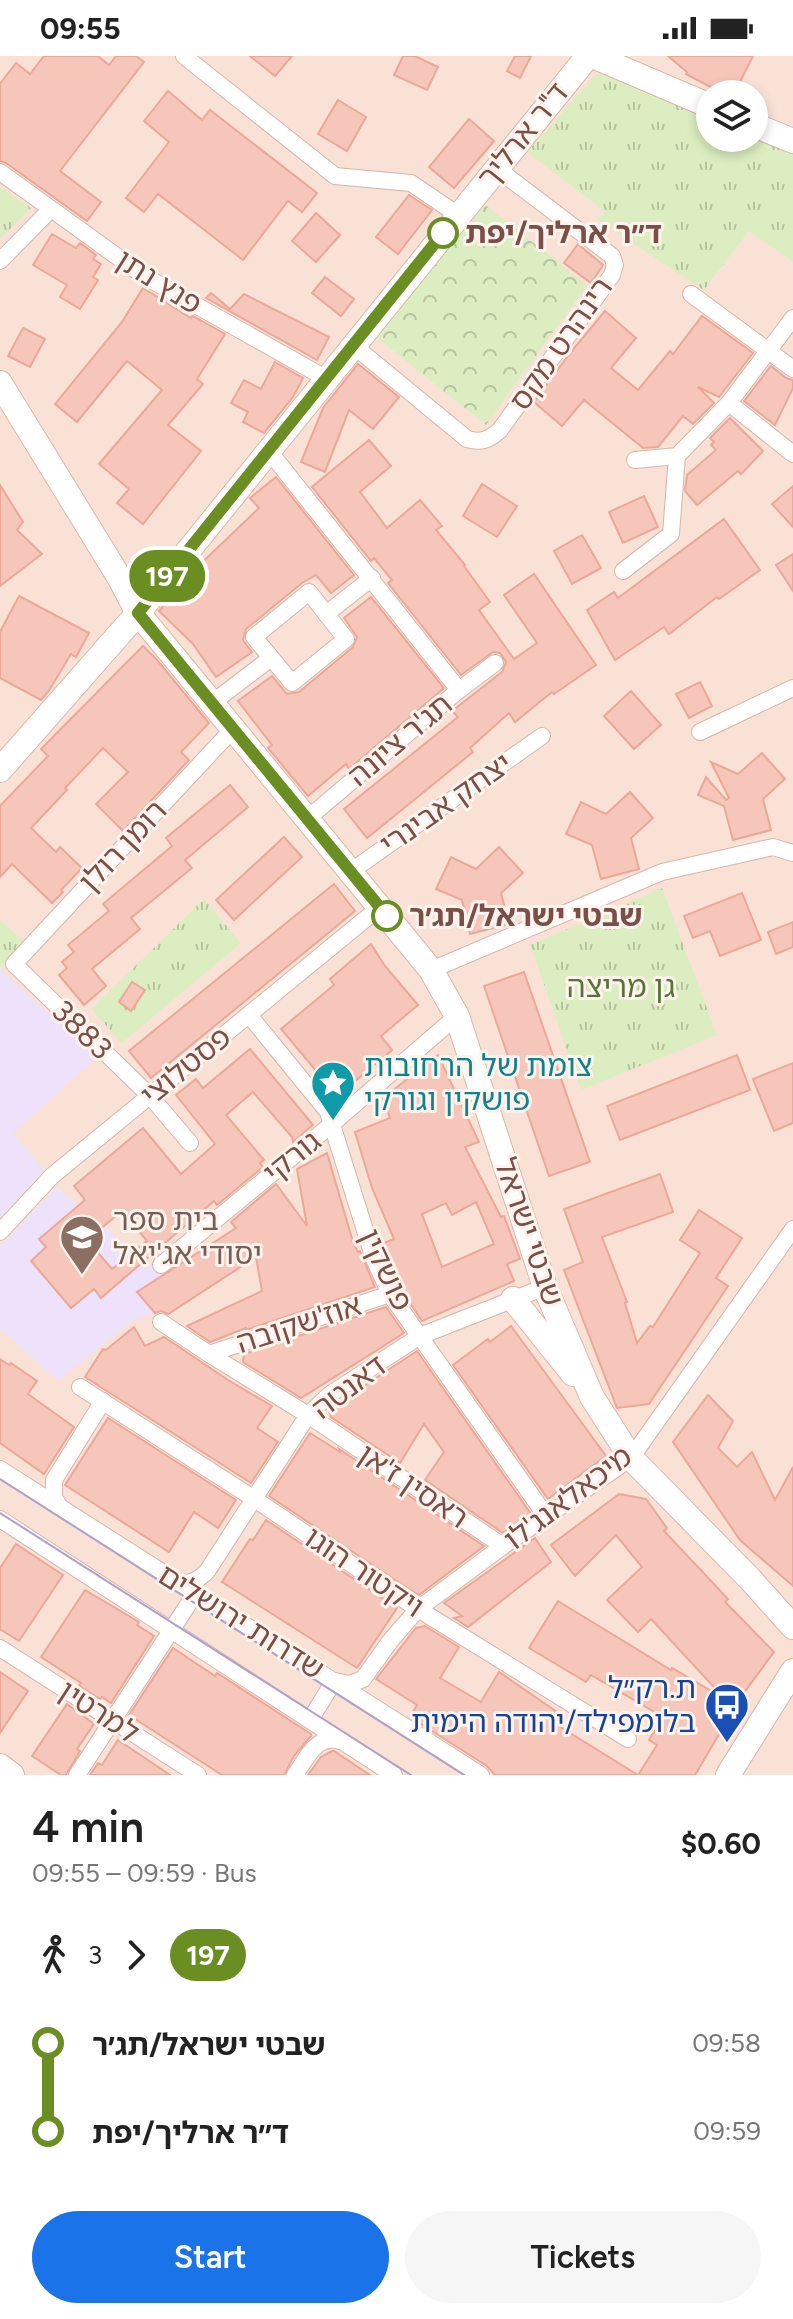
<!DOCTYPE html>
<meta charset="utf-8">
<style>
:root{--surface:#fff;--page:#f6f6f6;--text:#222;--muted:#767676;--accent:#1a73e8}
body{margin:0;font-family:Figtree,"Noto Sans Hebrew",sans-serif;background:var(--page);color:var(--text);height:100vh;display:flex;flex-direction:column;font-size:30px;white-space:nowrap}
*{box-sizing:border-box;margin:0}
p{font-size:26px;color:var(--muted)}
.icon{flex:none;width:44px;height:44px;fill:none;stroke:currentColor;stroke-width:2;stroke-linecap:round;stroke-linejoin:round}
.map{position:relative;height:1719px;overflow:hidden}
.drawer{display:flex;flex-direction:column;background:var(--surface);flex:1}
.drawer>*{flex:none}
.badge{padding:0 16px;border-radius:26px;font-size:28px;line-height:52px}
.fabs{position:absolute;left:696px;top:24px;display:grid;gap:16px}
.fabs a{display:grid;place-items:center;width:72px;height:72px;border-radius:50%;background:var(--surface);box-shadow:0 4px 12px #0003;font-size:40px}
.map>.badge{position:absolute;translate:-50% -50%;box-shadow:0 0 0 4px #fff}
.legs{display:flex;align-items:center;gap:12px;height:88px;padding:0 32px;font-size:26px}
.legs p{margin-inline-start:auto}
.overview{display:flex;align-items:center;justify-content:space-between;height:136px;padding:0 32px}
h1{font-size:44px;font-weight:600;line-height:60px}
.action{display:flex;gap:16px;margin-top:auto;padding:16px 32px}
.action a{flex:1;height:92px;border-radius:48px;background:var(--accent);color:#fff;font-size:32px;font-weight:600;line-height:92px;text-align:center}
.action a+a{background:var(--page);color:var(--text)}
ul{padding:0 32px;list-style:none}
li{display:flex;align-items:center;gap:28px;height:88px;font-size:30px}
li i{display:grid;place-items:center;width:12px;height:100%;margin:0 10px;background:currentColor}
li i::after{content:'';width:20px;height:20px;margin:-10px;border:6px solid;border-radius:50%;background:var(--surface)}
li p{margin-inline-start:auto}
li:first-child i{background:linear-gradient(#0000 50%,currentColor 0)}
li:last-child i{background:linear-gradient(currentColor 50%,#0000 0)}
.status{display:flex;justify-content:space-between;align-items:center;height:56px;padding:0 40px;background:var(--surface);direction:ltr}
.status svg{height:22px;fill:currentColor}
.map>svg:first-child{display:block}
.residential{fill:#f9e2d5;fill-rule:evenodd}
.education{fill:#ede1fb}
.forest{fill:url(#forest-crowns)}
.park{fill:url(#park-tufts)}
.building{fill:#f6c6ba;stroke:#eba898;stroke-width:2;fill-rule:evenodd}
.lines{fill:none;stroke-linecap:round;stroke-linejoin:round}
.street-casing{stroke:#d4b6ac;stroke-width:18}
.secondary-casing{stroke:#dab7ab;stroke-width:26}
.street{stroke:#fff;stroke-width:16}
.secondary{stroke:#fff;stroke-width:24}
.tram{stroke:#afa1ca;stroke-width:2}
.line-1-casing{stroke:#fff;stroke-width:18}
.line-1{stroke:#6b8e23;stroke-width:12}
.stop-1-dot{fill:#fff;stroke:#6b8e23;stroke-width:4}
.labels{text-anchor:middle;stroke-width:6;stroke-linejoin:round;paint-order:stroke}
.street-label{font-size:30px;fill:#7a4f47;stroke:#fff4ed}
.stop-label{font-size:30px;font-weight:bold;fill:#7a4f47;stroke:#fff4ed;text-anchor:start}
.park-label{font-size:30px;fill:#567538;stroke:#fff4ed}
.culture-label{font-size:30px;fill:#0d838f;stroke:#fff4ed;text-anchor:start}
.education-label{font-size:30px;fill:#785e54;stroke:#fff4ed;text-anchor:start}
.transit-label{font-size:30px;fill:#164399;stroke:#fff4ed;text-anchor:end}
</style>
<div class="status"><b>09:55</b><svg viewBox="0 0 49 12"><path d="M0 12V9h3v3zM5 12V6h3v6zM10 12V3h3v9zM15 12V0h3v12zM26 1h20v11H26zM47 4h2v5h-2z"/></svg></div>
<div class="map">
<svg width="793" height="1719" viewBox="0 0 793 1719">
<defs>
<pattern id="forest-crowns" width="20" height="18" patternUnits="userSpaceOnUse" patternTransform="scale(2)"><rect width="20" height="18" fill="#dceec1"/><path d="M2 6a3 3 0 1 1 6 0M12 15a3 3 0 1 1 6 0" fill="none" stroke="#b7c39f"/></pattern>
<pattern id="park-tufts" width="24" height="20" patternUnits="userSpaceOnUse" patternTransform="scale(2)"><rect width="24" height="20" fill="#dceec1"/><path d="M3 7l-1-3M5 7V3M7 7l1-3M15 17l-1-3M17 17v-4M19 17l1-3" fill="none" stroke="#b7c39f"/></pattern>
</defs>
<rect width="100%" height="100%" fill="#feefe5"/>
<!-- residential -->
<path class="residential" d="M0 0H793V1719H0ZM710 38H754V82H710Z"/>
<!-- education -->
<g class="education">
<polygon points="0,913 97,1001 13,1077 44,1114 0,1161"/>
<polygon points="57,1131 193,1244 132,1265 58,1325 0,1273 0,1190"/>
</g>
<!-- forest -->
<polygon class="forest" points="483,147 587,229 486,369 377,282"/>
<!-- park -->
<g class="park">
<polygon points="601,13 710,63 710,82 752,82 793,98 793,206 749,175 704,234 597,164 604,155 527,96"/>
<polygon points="0,131 31,152 0,183"/>
<polygon points="662,832 717,979 581,1034 530,889"/>
<polygon points="204,843 241,887 122,987 91,953"/>
<polygon points="0,864 25,886 0,912"/>
</g>
<!-- building -->
<g class="building">
<polygon points="44,0 98,0 109,9 116,0 136,0 144,6 60,115 101,146 87,165 6,107 0,105 0,28 16,7 30,18"/>
<polygon points="250,0 292,0 275,20"/>
<polygon points="403,0 415,0 438,11 427,34 394,19"/>
<polygon points="515,0 531,0 520,22 507,15"/>
<polygon points="668,0 753,0 734,38 724,38 686,18 687,16"/>
<polygon points="168,35 202,64 210,54 317,137 302,156 288,145 243,204 158,138 144,156 126,142 169,86 144,65"/>
<polygon points="338,44 366,61 347,95 318,78"/>
<polygon points="469,63 494,85 454,132 429,111"/>
<polygon points="409,139 432,154 398,198 376,181"/>
<polygon points="316,157 340,179 316,206 292,185"/>
<polygon points="52,178 76,192 80,187 96,199 93,203 101,208 93,221 98,224 80,253 60,241 67,229 33,209"/>
<polygon points="578,188 603,209 591,227 564,207"/>
<polygon points="325,221 354,243 341,260 312,237"/>
<polygon points="143,232 191,262 193,260 225,278 197,323 203,328 168,369 201,395 143,468 117,447 129,433 99,408 162,334 127,305 77,366 55,348 122,266"/>
<polygon points="211,237 230,253 244,238 329,281 317,304 206,242"/>
<polygon points="605,255 636,282 611,312 638,334 670,295 673,298 702,260 753,297 719,341 698,331 714,347 693,368 683,360 658,391 643,392 584,344 562,370 534,346 570,297"/>
<polygon points="23,272 45,283 30,311 8,300"/>
<polygon points="275,306 303,322 293,341 264,377 243,366 248,356 231,347 244,324 261,333"/>
<polygon points="358,308 399,341 373,373 349,354 325,416 301,406 323,352"/>
<polygon points="771,310 786,322 793,324 793,332 775,369 744,345"/>
<polygon points="730,362 763,395 741,418 738,415 697,449 685,435 687,419 716,394 711,389 714,386 710,382"/>
<polygon points="369,384 391,410 360,436 387,472 420,444 442,470 436,474 465,509 464,510 490,546 479,554 514,603 537,587 504,539 534,518 596,609 554,638 552,636 515,666 509,657 470,692 473,696 367,782 344,753 458,661 452,655 502,616 506,606 500,597 493,596 461,619 388,527 392,524 374,502 371,505 312,431"/>
<polygon points="276,421 354,519 331,537 316,519 302,527 246,573 243,584 252,596 216,621 193,588 159,555 191,517 259,452 250,442"/>
<polygon points="482,428 517,450 497,481 463,460"/>
<polygon points="0,429 23,466 17,474 42,498 0,530"/>
<polygon points="793,430 793,471 772,448"/>
<polygon points="644,440 658,471 623,487 609,456"/>
<polygon points="724,463 760,514 719,543 717,541 669,578 664,571 615,604 587,554 614,536 618,542"/>
<polygon points="582,479 601,512 572,528 554,495"/>
<polygon points="793,498 793,535 776,509"/>
<polygon points="19,540 89,577 76,601 71,598 48,636 41,644 0,622 0,576"/>
<polygon points="371,541 444,632 349,713 346,708 308,740 268,692 272,689 238,645 272,620 287,638 299,636 353,591 357,581 344,562"/>
<polygon points="143,590 157,604 209,667 181,696 189,704 123,775 96,748 128,716 103,692 65,732 67,734 31,772 56,796 60,791 82,812 61,834 63,836 52,847 12,808 0,821 0,750 48,700 41,693"/>
<polygon points="700,626 712,650 689,662 676,638"/>
<polygon points="631,635 661,669 634,693 604,660"/>
<polygon points="762,697 785,723 763,743 771,774 733,784 724,750 698,739 706,721 726,744 729,742 711,706 738,718"/>
<polygon points="230,729 248,751 185,804 192,812 131,862 140,873 92,913 106,930 84,949 59,919 67,912 62,906 74,896 68,889 109,855 103,848 172,790 166,782"/>
<polygon points="630,736 653,762 631,782 639,813 601,823 592,789 566,778 581,746 606,758"/>
<polygon points="284,781 302,801 234,864 216,844"/>
<polygon points="499,791 523,817 501,837 509,868 470,878 462,844 436,833 451,801 476,813"/>
<polygon points="334,828 355,855 151,1022 129,995"/>
<polygon points="742,837 761,884 720,900 710,875 693,882 684,860"/>
<polygon points="793,866 793,891 776,898 768,876"/>
<polygon points="371,888 385,910 418,949 381,980 392,994 337,1040 281,973 334,929 330,923"/>
<polygon points="524,916 590,1106 549,1120 484,930"/>
<polygon points="132,926 145,934 131,955 119,946"/>
<path d="M250 993 313 1069 293 1086 292 1081 253 1036 226 1059 264 1104 260 1107 263 1111 217 1149 214 1145 101 1242 94 1233 71 1252 31 1205 46 1191 39 1183 85 1144 74 1130 143 1072 181 1118 215 1088 176 1039 196 1023 203 1032ZM122 1155 147 1185 112 1213 87 1184Z"/>
<path d="M438 999 479 1086 465 1091 501 1161 504 1160 520 1203 507 1208 514 1225 422 1265 400 1232 384 1199 381 1188 394 1183 372 1132 355 1076 390 1062 383 1042ZM476 1146 494 1188 442 1211 422 1158 446 1147 452 1159Z"/>
<polygon points="737,999 750,1034 620,1084 607,1050"/>
<polygon points="793,1007 793,1067 774,1075 753,1023"/>
<polygon points="327,1097 353,1186 358,1196 360,1195 375,1231 246,1274 246,1272 210,1286 187,1270 262,1235 256,1201 168,1258 161,1255 155,1257 137,1236 236,1172 231,1166 276,1128 307,1170 297,1113"/>
<polygon points="660,1118 673,1156 602,1181 627,1246 625,1247 637,1287 650,1270 653,1271 700,1197 680,1184 699,1154 742,1182 716,1222 728,1230 649,1348 617,1352 564,1214 583,1206 564,1153"/>
<polygon points="386,1251 404,1277 301,1342 243,1306 244,1298"/>
<polygon points="511,1270 606,1400 548,1443 453,1309 488,1283 490,1286"/>
<polygon points="134,1271 145,1290 164,1281 228,1324 272,1350 257,1372 278,1386 251,1427 85,1321 103,1293 106,1294"/>
<polygon points="417,1295 531,1458 503,1477 425,1424 444,1396 424,1368 400,1407 331,1361 329,1354 336,1348"/>
<polygon points="0,1303 9,1309 11,1307 37,1325 28,1338 74,1371 44,1418 0,1387"/>
<polygon points="708,1339 733,1365 718,1392 737,1411 752,1396 775,1444 793,1411 793,1530 740,1484 673,1386"/>
<polygon points="108,1362 236,1444 218,1472 194,1456 169,1496 65,1429"/>
<polygon points="310,1377 340,1396 339,1393 484,1490 419,1539 410,1534 269,1440"/>
<polygon points="619,1438 646,1443 667,1472 664,1475 728,1543 725,1546 774,1596 729,1657 731,1658 695,1719 495,1719 487,1710 410,1661 417,1649 376,1623 416,1572 425,1570 459,1591 440,1622 481,1646 499,1616 560,1658 554,1667 638,1719 657,1689 649,1684 663,1661 591,1619 586,1626 529,1592 558,1545 671,1614 672,1612 725,1643 651,1563 638,1576 607,1544 642,1511 616,1479 575,1520 551,1489"/>
<polygon points="266,1464 397,1552 357,1612 222,1526 250,1483 253,1484"/>
<polygon points="535,1482 551,1506 468,1571 454,1562 462,1560 444,1547"/>
<polygon points="16,1488 63,1519 19,1585 0,1573 0,1512"/>
<polygon points="85,1534 139,1566 137,1569 154,1580 111,1647 102,1641 100,1643 79,1630 81,1627 41,1601"/>
<polygon points="173,1592 215,1620 217,1617 311,1678 311,1680 294,1700 284,1719 222,1719 129,1659"/>
<polygon points="0,1616 28,1635 0,1677"/>
<polygon points="67,1648 94,1668 77,1693 80,1695 66,1719 61,1719 32,1700"/>
<polygon points="118,1684 170,1719 90,1719 98,1707 102,1709"/>
<polygon points="332,1695 334,1695 370,1719 308,1719 321,1701"/>
</g>
<g class="lines">
<!-- street casing -->
<g class="street-casing">
<g id="street">
<polyline points="184,0 335,120 411,127 458,159"/>
<polyline points="0,116 144,220 327,323"/>
<polyline points="0,205 51,153"/>
<polyline points="691,238 793,313"/>
<path d="M354 290 467 383C481 387 489 384 500 374L612 219 615 209 612 200 496 112"/>
<polyline points="729,347 793,398"/>
<polyline points="269,395 459,634"/>
<polyline points="635,404 677,400 729,347 793,262"/>
<polyline points="623,515 671,478 677,400"/>
<polygon points="309,536 346,583 292,627 254,581"/>
<polyline points="326,558 372,522"/>
<polyline points="212,647 271,602"/>
<polyline points="700,676 793,632"/>
<polyline points="307,763 459,634 495,607"/>
<polyline points="350,816 542,680"/>
<polyline points="431,914 662,816 773,791 793,797"/>
<polyline points="249,959 328,1056 374,1203 390,1238 546,1460"/>
<polyline points="190,1087 150,1040 14,908 233,673"/>
<polyline points="0,1176 52,1120 380,851"/>
<polyline points="161,1209 332,1068 457,960"/>
<polyline points="161,1266 209,1298 308,1359 503,1490"/>
<polyline points="209,1298 390,1238"/>
<polyline points="80,1331 253,1442 418,1553 628,1683"/>
<polyline points="0,1413 481,1719"/>
<polyline points="60,1451 54,1442 54,1424 103,1345"/>
<polyline points="0,1463 394,1719"/>
<path d="M177 1526C191 1529 199 1524 208 1514L308 1359 329 1339 420 1280 545 1231"/>
<polyline points="0,1592 198,1719"/>
<polyline points="334,1625 350,1628 363,1623 391,1584 418,1553 503,1490 631,1402 793,1173"/>
<polyline points="310,1664 334,1625"/>
<polyline points="77,1719 195,1538"/>
<path d="M295 1719C306 1703 316 1678 340 1685"/>
</g>
</g>
<!-- secondary casing -->
<g class="secondary-casing">
<g id="secondary">
<polyline points="593,0 710,50"/>
<polyline points="754,69 793,85"/>
<polyline points="0,327 119,521 138,557 431,914 457,960 545,1231 592,1341 631,1402 750,1523 793,1571"/>
<polyline points="0,714 138,557 588,0"/>
<polyline points="513,1243 573,1318"/>
<polyline points="0,1710 12,1719"/>
<polyline points="728,1719 793,1615"/>
</g>
</g>
<!-- street -->
<use href="#street" class="street"/>
<!-- secondary -->
<use href="#secondary" class="secondary"/>
<!-- tram -->
<g class="tram">
<polyline points="0,1423 464,1719"/>
<polyline points="0,1457 411,1719"/>
</g>
</g>
<g class="lines">
<!-- line-1 casing -->
<g class="line-1-casing">
<polyline id="line-1" points="387,860 138,557 443,177"/>
</g>
<!-- line-1 -->
<use href="#line-1" class="line-1"/>
</g>
<!-- icons -->
<defs>
<g id="sight-pin" transform="scale(2.3)"><path d="M0 17L-7.5 6A9.5 9.5 0 1 1 7.5 6Z" fill="#0f9aa8" stroke="#fff4ed"/><path d="M0-6L1.8-2.2L6-1.7L2.9 1.2L3.7 5.4L0 3.3L-3.7 5.4L-2.9 1.2L-6-1.7L-1.8-2.2Z" fill="#fff"/></g>
<g id="school-pin" transform="scale(2.3)"><path d="M0 17L-7.5 6A9.5 9.5 0 1 1 7.5 6Z" fill="#8d6e63" stroke="#fff4ed"/><path d="M0-5L7-2L0 1L-7-2ZM-4 1L0 2.5L4 1V4Q0 6-4 4Z" fill="#fff"/></g>
<g id="bus-pin" transform="scale(2.3)"><path d="M0 17L-7.5 6A9.5 9.5 0 1 1 7.5 6Z" fill="#1a4fb4" stroke="#fff4ed"/><path d="M-5-6H5V4H4V6H2V4H-2V6H-4V4H-5ZM-3.5-4V0h7V-4ZM-3.5 1.2v1.5H-2V1.2ZM2 1.2v1.5H3.5V1.2Z" fill="#fff"/></g>
</defs>
<g fill-rule="evenodd">
<use href="#sight-pin" x="333" y="1027"/>
<use href="#school-pin" x="82" y="1181"/>
<use href="#bus-pin" x="727" y="1649"/>
</g>
<!-- markers -->
<g class="stop-1-dot">
<circle cx="443" cy="177" r="14"/>
<circle cx="387" cy="860" r="14"/>
</g>
<g class="labels">
<!-- street labels -->
<g class="street-label">
<text transform="translate(523 79) rotate(-51)" y="10">ד"ר ארליך</text>
<text transform="translate(159 226) rotate(32)" y="10">פנץ נתן</text>
<text transform="translate(561 288) rotate(-55)" y="10">רינהרט מקס</text>
<text transform="translate(400 684) rotate(-40)" y="10">תג'ר ציונה</text>
<text transform="translate(446 748) rotate(-35)" y="10">יצחק אבינרי</text>
<text transform="translate(123 790) rotate(-47)" y="10">רומן רולן</text>
<text transform="translate(82 974) rotate(44)" y="10">3883</text>
<text transform="translate(186 1010) rotate(-39)" y="10">פסטלוצי</text>
<text transform="translate(292 1101) rotate(-39)" y="10">גורקי</text>
<text transform="translate(529 1176) rotate(71)" y="10">שבטי ישראל</text>
<text transform="translate(386 1214) rotate(65)" y="10">פושקין</text>
<text transform="translate(299 1268) rotate(-18)" y="10">אוז'שקובה</text>
<text transform="translate(349 1331) rotate(-37)" y="10">דאנטה</text>
<text transform="translate(413 1430) rotate(34)" y="10">ראסין ז'אן</text>
<text transform="translate(568 1442) rotate(-37)" y="10">מיכאלאנג'לו</text>
<text transform="translate(364 1516) rotate(34)" y="10">ויקטור הוגו</text>
<text transform="translate(241 1566) rotate(32)" y="10">שדרות ירושלים</text>
<text transform="translate(99 1656) rotate(33)" y="10">למרטין</text>
</g>
<!-- stop labels -->
<g class="stop-label">
<text x="465" y="187">ד״ר ארליך/יפת</text>
<text x="409" y="870">שבטי ישראל/תג׳ר</text>
</g>
<!-- park labels -->
<g class="park-label">
<text x="621" y="941">גן מריצה</text>
</g>
<!-- culture labels -->
<g class="culture-label">
<text x="364" y="1020">צומת של הרחובות<tspan x="364" dy="34">פושקין וגורקי</tspan></text>
</g>
<!-- education labels -->
<g class="education-label">
<text x="113" y="1174">בית ספר<tspan x="113" dy="34">יסודי אג'יאל</tspan></text>
</g>
<!-- transit labels -->
<g class="transit-label">
<text x="696" y="1642">ת.רק״ל<tspan x="696" dy="34">בלומפילד/יהודה הימית</tspan></text>
</g>
</g>
</svg>
<div class="fabs">
<a><svg class="icon" aria-label="layers" viewBox="0 0 24 24"><path d="M12 4l9 5-9 5-9-5zM3 14l9 5 9-5"/></svg></a>
</div>
<b class="badge" style="left:167px;top:520px;background:#6b8e23;color:#fff">197</b>
</div>
<section class="drawer">
<div class="overview"><div><h1>4 min</h1><p>09:55 – 09:59 · Bus</p></div><b>$0.60</b></div>
<div class="legs"><svg class="icon" aria-label="walk" viewBox="0 0 24 24"><circle cx="13" cy="4" r="2"/><path d="M13 8l-2 6 4 7M11 14l-3 7M7 12l3-4h3l4 4"/></svg>3<svg class="icon" aria-label="forward" viewBox="0 0 24 24"><path d="M9 5l7 7-7 7"/></svg><b class="badge" style="background:#6b8e23;color:#fff">197</b></div>
<ul>
<li><i style="color:#6b8e23"></i><b>שבטי ישראל/תג׳ר</b><p>09:58</p></li>
<li><i style="color:#6b8e23"></i><b>ד״ר ארליך/יפת</b><p>09:59</p></li>
</ul>
<div class="action"><a>Start</a><a>Tickets</a></div>
</section>
